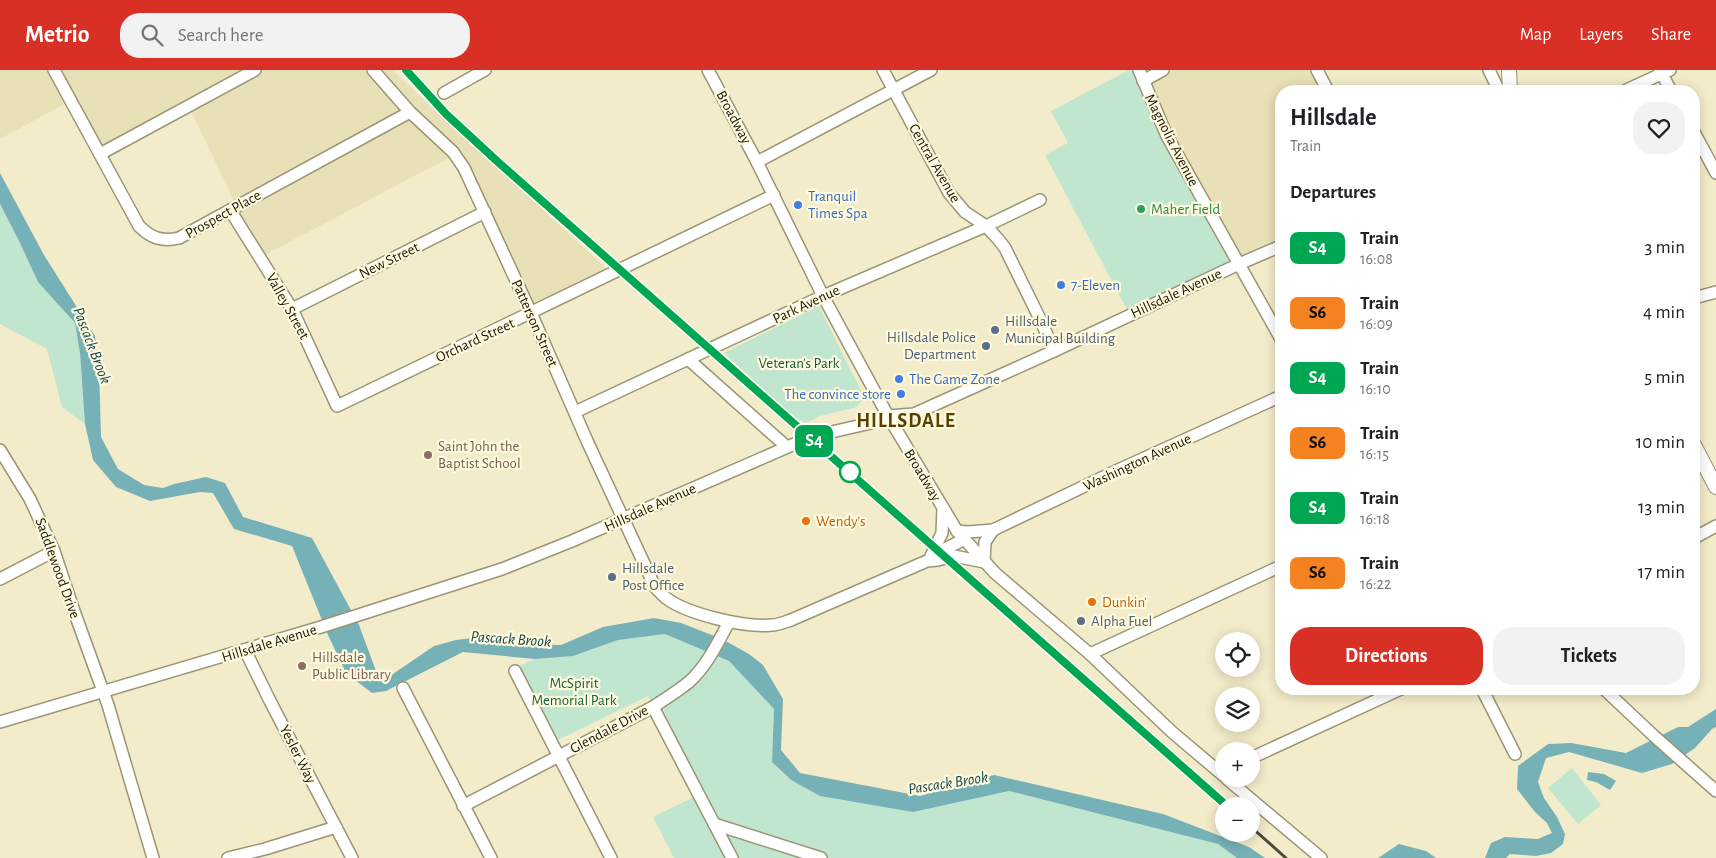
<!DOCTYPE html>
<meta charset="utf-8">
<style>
:root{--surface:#fff;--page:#f2f2f2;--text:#202124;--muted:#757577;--accent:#d93025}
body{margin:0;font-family:"Alegreya Sans",sans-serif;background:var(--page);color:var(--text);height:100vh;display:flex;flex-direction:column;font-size:19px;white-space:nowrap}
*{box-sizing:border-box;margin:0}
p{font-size:16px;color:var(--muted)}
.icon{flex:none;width:28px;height:28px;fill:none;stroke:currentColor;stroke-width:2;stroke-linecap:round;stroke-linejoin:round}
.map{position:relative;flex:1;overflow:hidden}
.details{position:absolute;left:1275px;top:15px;width:425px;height:610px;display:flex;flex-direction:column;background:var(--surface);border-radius:20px;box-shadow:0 2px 12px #0003}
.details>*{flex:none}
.badge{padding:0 10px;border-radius:8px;font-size:18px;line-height:32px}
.tools{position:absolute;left:1215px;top:562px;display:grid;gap:10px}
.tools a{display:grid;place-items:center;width:45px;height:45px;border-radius:50%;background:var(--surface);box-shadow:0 2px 12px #0003;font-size:25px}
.map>.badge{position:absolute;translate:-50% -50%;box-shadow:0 0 0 2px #fff}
h2{padding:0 15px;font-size:19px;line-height:45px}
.round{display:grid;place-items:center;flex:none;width:52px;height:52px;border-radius:20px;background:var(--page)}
.head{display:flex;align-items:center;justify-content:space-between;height:85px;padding:0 15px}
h1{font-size:24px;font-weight:700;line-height:38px}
.action{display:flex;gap:10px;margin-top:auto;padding:10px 15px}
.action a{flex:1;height:58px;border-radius:20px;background:var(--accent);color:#fff;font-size:20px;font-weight:700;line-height:58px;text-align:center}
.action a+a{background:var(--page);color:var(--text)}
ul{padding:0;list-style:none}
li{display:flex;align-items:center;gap:15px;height:65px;padding:0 15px}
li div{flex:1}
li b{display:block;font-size:19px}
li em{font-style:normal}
li .badge{min-width:55px;font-weight:700;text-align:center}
header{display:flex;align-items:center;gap:30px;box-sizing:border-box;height:70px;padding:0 25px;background:var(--accent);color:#fff}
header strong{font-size:24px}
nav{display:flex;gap:28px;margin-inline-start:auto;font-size:18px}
.search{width:350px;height:45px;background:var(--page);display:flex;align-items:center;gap:12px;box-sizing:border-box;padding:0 18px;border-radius:20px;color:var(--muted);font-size:19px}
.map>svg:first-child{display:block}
.built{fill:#e8e0b6}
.green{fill:#c0e6cf}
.water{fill:#77b1b8}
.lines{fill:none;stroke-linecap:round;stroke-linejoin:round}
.minor-casing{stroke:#9b9575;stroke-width:14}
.major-casing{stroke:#9b9575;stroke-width:16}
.minor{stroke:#fff;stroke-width:11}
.major{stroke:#fff;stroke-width:14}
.rail{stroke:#4e4a39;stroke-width:3}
.line-casing{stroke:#fff;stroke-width:11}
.line{stroke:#00a651;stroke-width:8}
.shop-dot{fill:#3f7fe0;stroke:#fff9de;stroke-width:2}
.leisure-dot{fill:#2e9e5b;stroke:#fff9de;stroke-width:2}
.service-dot{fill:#5c6f8a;stroke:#fff9de;stroke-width:2}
.education-dot{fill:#8d6e63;stroke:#fff9de;stroke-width:2}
.stop-dot{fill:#fff;stroke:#00a651;stroke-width:2.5}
.food-dot{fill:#e8710a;stroke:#fff9de;stroke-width:2}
.labels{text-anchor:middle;stroke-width:4.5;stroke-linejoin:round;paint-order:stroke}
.street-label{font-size:15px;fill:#1b180c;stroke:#fff9de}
.shop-label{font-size:15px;fill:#366cbe;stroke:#fff9de;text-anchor:start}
.leisure-label{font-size:15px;fill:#27864d;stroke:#fff9de;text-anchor:start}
.service-label{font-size:15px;fill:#4e5e75;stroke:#fff9de;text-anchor:start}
.park-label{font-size:15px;fill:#135f3d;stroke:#fff9de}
.education-label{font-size:15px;fill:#785e54;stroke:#fff9de;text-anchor:start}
.food-label{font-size:15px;fill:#c56008;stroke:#fff9de;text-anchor:start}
.water-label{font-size:16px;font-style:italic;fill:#13474d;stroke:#fff9de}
.district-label{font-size:20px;font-weight:bold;letter-spacing:1px;fill:#584100;stroke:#fff9de}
</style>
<header>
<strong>Metrio</strong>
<div class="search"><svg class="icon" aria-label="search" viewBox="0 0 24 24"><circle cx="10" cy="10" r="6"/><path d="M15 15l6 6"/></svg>Search here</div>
<nav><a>Map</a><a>Layers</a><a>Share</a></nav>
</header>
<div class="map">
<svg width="1716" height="788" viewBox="0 0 1716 788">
<rect width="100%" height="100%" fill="#f3ecca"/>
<!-- built -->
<g class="built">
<polygon points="0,0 392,0 607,199 530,235 456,84 261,187 190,39 99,86 68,32 0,69"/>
<polygon points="1163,0 1317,0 1328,21 1281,21 1281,176 1239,194 1143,11"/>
</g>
<!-- green -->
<g class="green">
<polygon points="1129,0 1139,0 1239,194 1130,245 1045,85 1068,73 1051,41"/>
<polygon points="0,134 19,171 38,212 75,253 80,283 85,354 62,337 47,279 0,254"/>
<polygon points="819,236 864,327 857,337 820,346 806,353 794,347 724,283"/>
<polygon points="665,564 729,591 774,639 772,692 791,711 913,742 1008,721 1218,774 1237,788 674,788 653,747 700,724 648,626 558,670 519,596 535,589 573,586 618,570"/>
<polygon points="1572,698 1601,735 1578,754 1548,718"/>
</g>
<!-- water -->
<g class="water">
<polygon points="0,103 44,185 95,266 99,296 101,367 118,399 144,415 163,418 174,414 206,407 225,413 243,447 312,468 359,555 376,601 390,606 434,576 456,570 481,567 516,574 561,575 603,557 654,548 681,553 722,569 749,584 763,595 783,629 781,680 800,703 920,726 994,705 1163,744 1249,777 1265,788 1237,788 1218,774 1009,721 913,742 820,726 791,710 772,692 774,639 729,591 665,564 618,570 573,586 535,589 463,582 386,621 372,623 346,603 328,565 292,476 234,459 213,423 200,422 150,431 116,417 93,390 85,354 80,283 75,253 38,212 19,171 0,134"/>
<polygon points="1716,639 1716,657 1712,659 1695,678 1672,694 1642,703 1569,682 1546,688 1538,712 1544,728 1557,747 1565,764 1563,774 1551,783 1536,786 1510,784 1506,788 1485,788 1491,773 1505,767 1538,769 1552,763 1547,753 1535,742 1517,719 1518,696 1548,674 1571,673 1626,683 1678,657 1688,657"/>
<polygon points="1588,702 1604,704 1616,711 1610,720 1596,712 1587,710"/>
<polygon points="1399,774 1426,781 1436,788 1378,788"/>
</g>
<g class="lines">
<!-- minor casing -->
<g class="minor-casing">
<g id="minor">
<path d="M54 0 139 156C151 168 162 172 179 168L410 42"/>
<path d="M373 0 410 42 453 82 464 98 531 243 588 373 655 517C659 521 662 525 666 528 687 544 745 558 772 555 778 555 785 552 791 550L927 491 938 490 954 486 984 492"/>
<polyline points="708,0 757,92 823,226 888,346 957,461 995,503 1090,584 1172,662 1224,706"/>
<polyline points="883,0 949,123 965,142 986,156 998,169 1005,178 1041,251 1054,281"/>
<polyline points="1139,0 1167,66 1281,269"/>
<polyline points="1317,0 1328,21"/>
<polyline points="1489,0 1499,21"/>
<polyline points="1660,0 1671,21"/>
<polyline points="1143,11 1163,0"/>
<polyline points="1624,21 1670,0"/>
<polyline points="444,23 485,0"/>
<polyline points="1694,62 1716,103"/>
<polyline points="100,84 255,0"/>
<polyline points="757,92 931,0"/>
<polyline points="230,140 292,239 337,336 774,125"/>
<polyline points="1694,228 1716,222"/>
<polyline points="292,239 485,142"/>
<polyline points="688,289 787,377"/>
<polyline points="575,342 823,226 986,156 1040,130"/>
<polyline points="0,380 30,429 54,481 74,541 108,635 153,788"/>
<polyline points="957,461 968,462 993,460 1118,400 1281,326"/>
<polyline points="1694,468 1716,456"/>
<polyline points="932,484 942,463 943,438"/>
<polyline points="931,486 963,470"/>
<polyline points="984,492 985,472 993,460"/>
<polyline points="0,509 54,481"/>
<polyline points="245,580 270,631 352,788"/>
<polyline points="1090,584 1281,496"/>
<polyline points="515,601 611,788"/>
<polyline points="403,618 491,788"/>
<polyline points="1482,619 1515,684"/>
<polyline points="1604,619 1654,666 1716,721"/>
<polyline points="653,637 732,788"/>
<polyline points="0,652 321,557 502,499 572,471 799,372 836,361 871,353 888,346 914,344 1054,281 1239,194 1281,176"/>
<polyline points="1251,688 1401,619"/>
<polyline points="1227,709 1321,788"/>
<path d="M463 736 653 637C665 629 678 621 689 612 707 596 718 572 729 552"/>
<polyline points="714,754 821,788"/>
<polyline points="228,788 265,779 336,757"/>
</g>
</g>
<!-- major casing -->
<g class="major-casing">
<g id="major">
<polyline points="1509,0 1510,21"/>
<polyline points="1694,375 1716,417"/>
</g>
</g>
<!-- minor -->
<use href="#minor" class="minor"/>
<!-- major -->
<use href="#major" class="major"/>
<!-- rail -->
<g class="rail">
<polyline points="406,0 446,44 485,80 1228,736"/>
<polyline points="1251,757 1286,788"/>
</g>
</g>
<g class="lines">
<!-- line casing -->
<g class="line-casing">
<polyline id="line" points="406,0 446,44 498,92 1227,736"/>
</g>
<!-- line -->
<use href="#line" class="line"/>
</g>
<!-- markers -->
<g class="shop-dot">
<circle cx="798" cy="135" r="5"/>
<circle cx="1061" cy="215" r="5"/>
<circle cx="899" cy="309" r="5"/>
<circle cx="901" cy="324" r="5"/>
</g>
<circle class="leisure-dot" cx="1141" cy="139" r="5"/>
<g class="service-dot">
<circle cx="995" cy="260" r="5"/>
<circle cx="986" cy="276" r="5"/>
<circle cx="612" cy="507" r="5"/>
<circle cx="1081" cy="551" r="5"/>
</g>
<g class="education-dot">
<circle cx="428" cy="385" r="5"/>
<circle cx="302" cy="596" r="5"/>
</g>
<circle class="stop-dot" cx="850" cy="402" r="10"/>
<g class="food-dot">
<circle cx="806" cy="451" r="5"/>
<circle cx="1092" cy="532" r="5"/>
</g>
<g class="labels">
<!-- street labels -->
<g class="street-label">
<text transform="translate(734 47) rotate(62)" y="5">Broadway</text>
<text transform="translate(1172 70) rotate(63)" y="5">Magnolia Avenue</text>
<text transform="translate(935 93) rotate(60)" y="5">Central Avenue</text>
<text transform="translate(223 144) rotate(-29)" y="5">Prospect Place</text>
<text transform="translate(389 190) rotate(-26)" y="5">New Street</text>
<text transform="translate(1176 223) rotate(-25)" y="5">Hillsdale Avenue</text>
<text transform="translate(806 234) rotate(-25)" y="5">Park Avenue</text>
<text transform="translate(288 236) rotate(61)" y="5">Valley Street</text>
<text transform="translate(535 253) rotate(66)" y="5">Patterson Street</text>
<text transform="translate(475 270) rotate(-25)" y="5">Orchard Street</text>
<text transform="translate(1137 392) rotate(-25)" y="5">Washington Avenue</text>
<text transform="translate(923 405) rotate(59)" y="5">Broadway</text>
<text transform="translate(650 437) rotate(-24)" y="5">Hillsdale Avenue</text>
<text transform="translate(58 498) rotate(70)" y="5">Saddlewood Drive</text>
<text transform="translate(269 573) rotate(-17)" y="5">Hillsdale Avenue</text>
<text transform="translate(609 659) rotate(-28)" y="5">Glendale Drive</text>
<text transform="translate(298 684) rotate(63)" y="5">Yesler Way</text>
</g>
<!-- shop labels -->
<g class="shop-label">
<text x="808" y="131">Tranquil<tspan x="808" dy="17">Times Spa</tspan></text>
<text x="1071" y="220">7-Eleven</text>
<text x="909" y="314">The Game Zone</text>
<text x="891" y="329" text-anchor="end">The convince store</text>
</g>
<!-- leisure labels -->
<g class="leisure-label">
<text x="1151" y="144">Maher Field</text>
</g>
<!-- service labels -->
<g class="service-label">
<text x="1005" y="256">Hillsdale<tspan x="1005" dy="17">Municipal Building</tspan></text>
<text x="976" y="272" text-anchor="end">Hillsdale Police<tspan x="976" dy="17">Department</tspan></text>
<text x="622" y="503">Hillsdale<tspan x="622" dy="17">Post Office</tspan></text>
<text x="1091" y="556">Alpha Fuel</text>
</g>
<!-- park labels -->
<g class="park-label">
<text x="799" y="298">Veteran's Park</text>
<text x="574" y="618">McSpirit<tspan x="574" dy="17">Memorial Park</tspan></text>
</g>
<!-- education labels -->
<g class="education-label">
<text x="438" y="381">Saint John the<tspan x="438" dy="17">Baptist School</tspan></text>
<text x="312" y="592">Hillsdale<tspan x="312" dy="17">Public Library</tspan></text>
</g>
<!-- food labels -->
<g class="food-label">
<text x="816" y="456">Wendy's</text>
<text x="1102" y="537">Dunkin'</text>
</g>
<!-- water labels -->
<g class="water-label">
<text transform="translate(93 275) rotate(69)" y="6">Pascack Brook</text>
<text transform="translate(511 568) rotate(4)" y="6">Pascack Brook</text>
<text transform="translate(948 712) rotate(-9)" y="6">Pascack Brook</text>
</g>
<!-- district labels -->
<g class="district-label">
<text x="906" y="357">HILLSDALE</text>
</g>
</g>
</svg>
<div class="tools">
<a><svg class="icon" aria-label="locate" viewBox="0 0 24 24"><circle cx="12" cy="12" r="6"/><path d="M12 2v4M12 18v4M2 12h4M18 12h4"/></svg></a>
<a><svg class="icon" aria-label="layers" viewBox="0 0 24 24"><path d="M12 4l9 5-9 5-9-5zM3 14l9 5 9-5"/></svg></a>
<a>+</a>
<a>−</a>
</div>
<b class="badge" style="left:814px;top:371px;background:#00a651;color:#fff">S4</b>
<section class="details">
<div class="head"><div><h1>Hillsdale</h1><p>Train</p></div><a class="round"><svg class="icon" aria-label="heart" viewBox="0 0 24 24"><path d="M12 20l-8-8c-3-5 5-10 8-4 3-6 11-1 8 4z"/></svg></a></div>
<h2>Departures</h2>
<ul>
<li><span class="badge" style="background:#00a651;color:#fff">S4</span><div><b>Train</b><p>16:08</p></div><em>3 min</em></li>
<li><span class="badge" style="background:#f58220;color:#111">S6</span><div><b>Train</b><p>16:09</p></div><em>4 min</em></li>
<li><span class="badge" style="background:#00a651;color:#fff">S4</span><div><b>Train</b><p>16:10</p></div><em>5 min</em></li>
<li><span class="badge" style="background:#f58220;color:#111">S6</span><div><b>Train</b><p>16:15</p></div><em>10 min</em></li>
<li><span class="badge" style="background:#00a651;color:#fff">S4</span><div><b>Train</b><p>16:18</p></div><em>13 min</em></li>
<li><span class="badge" style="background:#f58220;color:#111">S6</span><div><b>Train</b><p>16:22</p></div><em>17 min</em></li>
</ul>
<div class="action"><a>Directions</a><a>Tickets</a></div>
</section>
</div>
